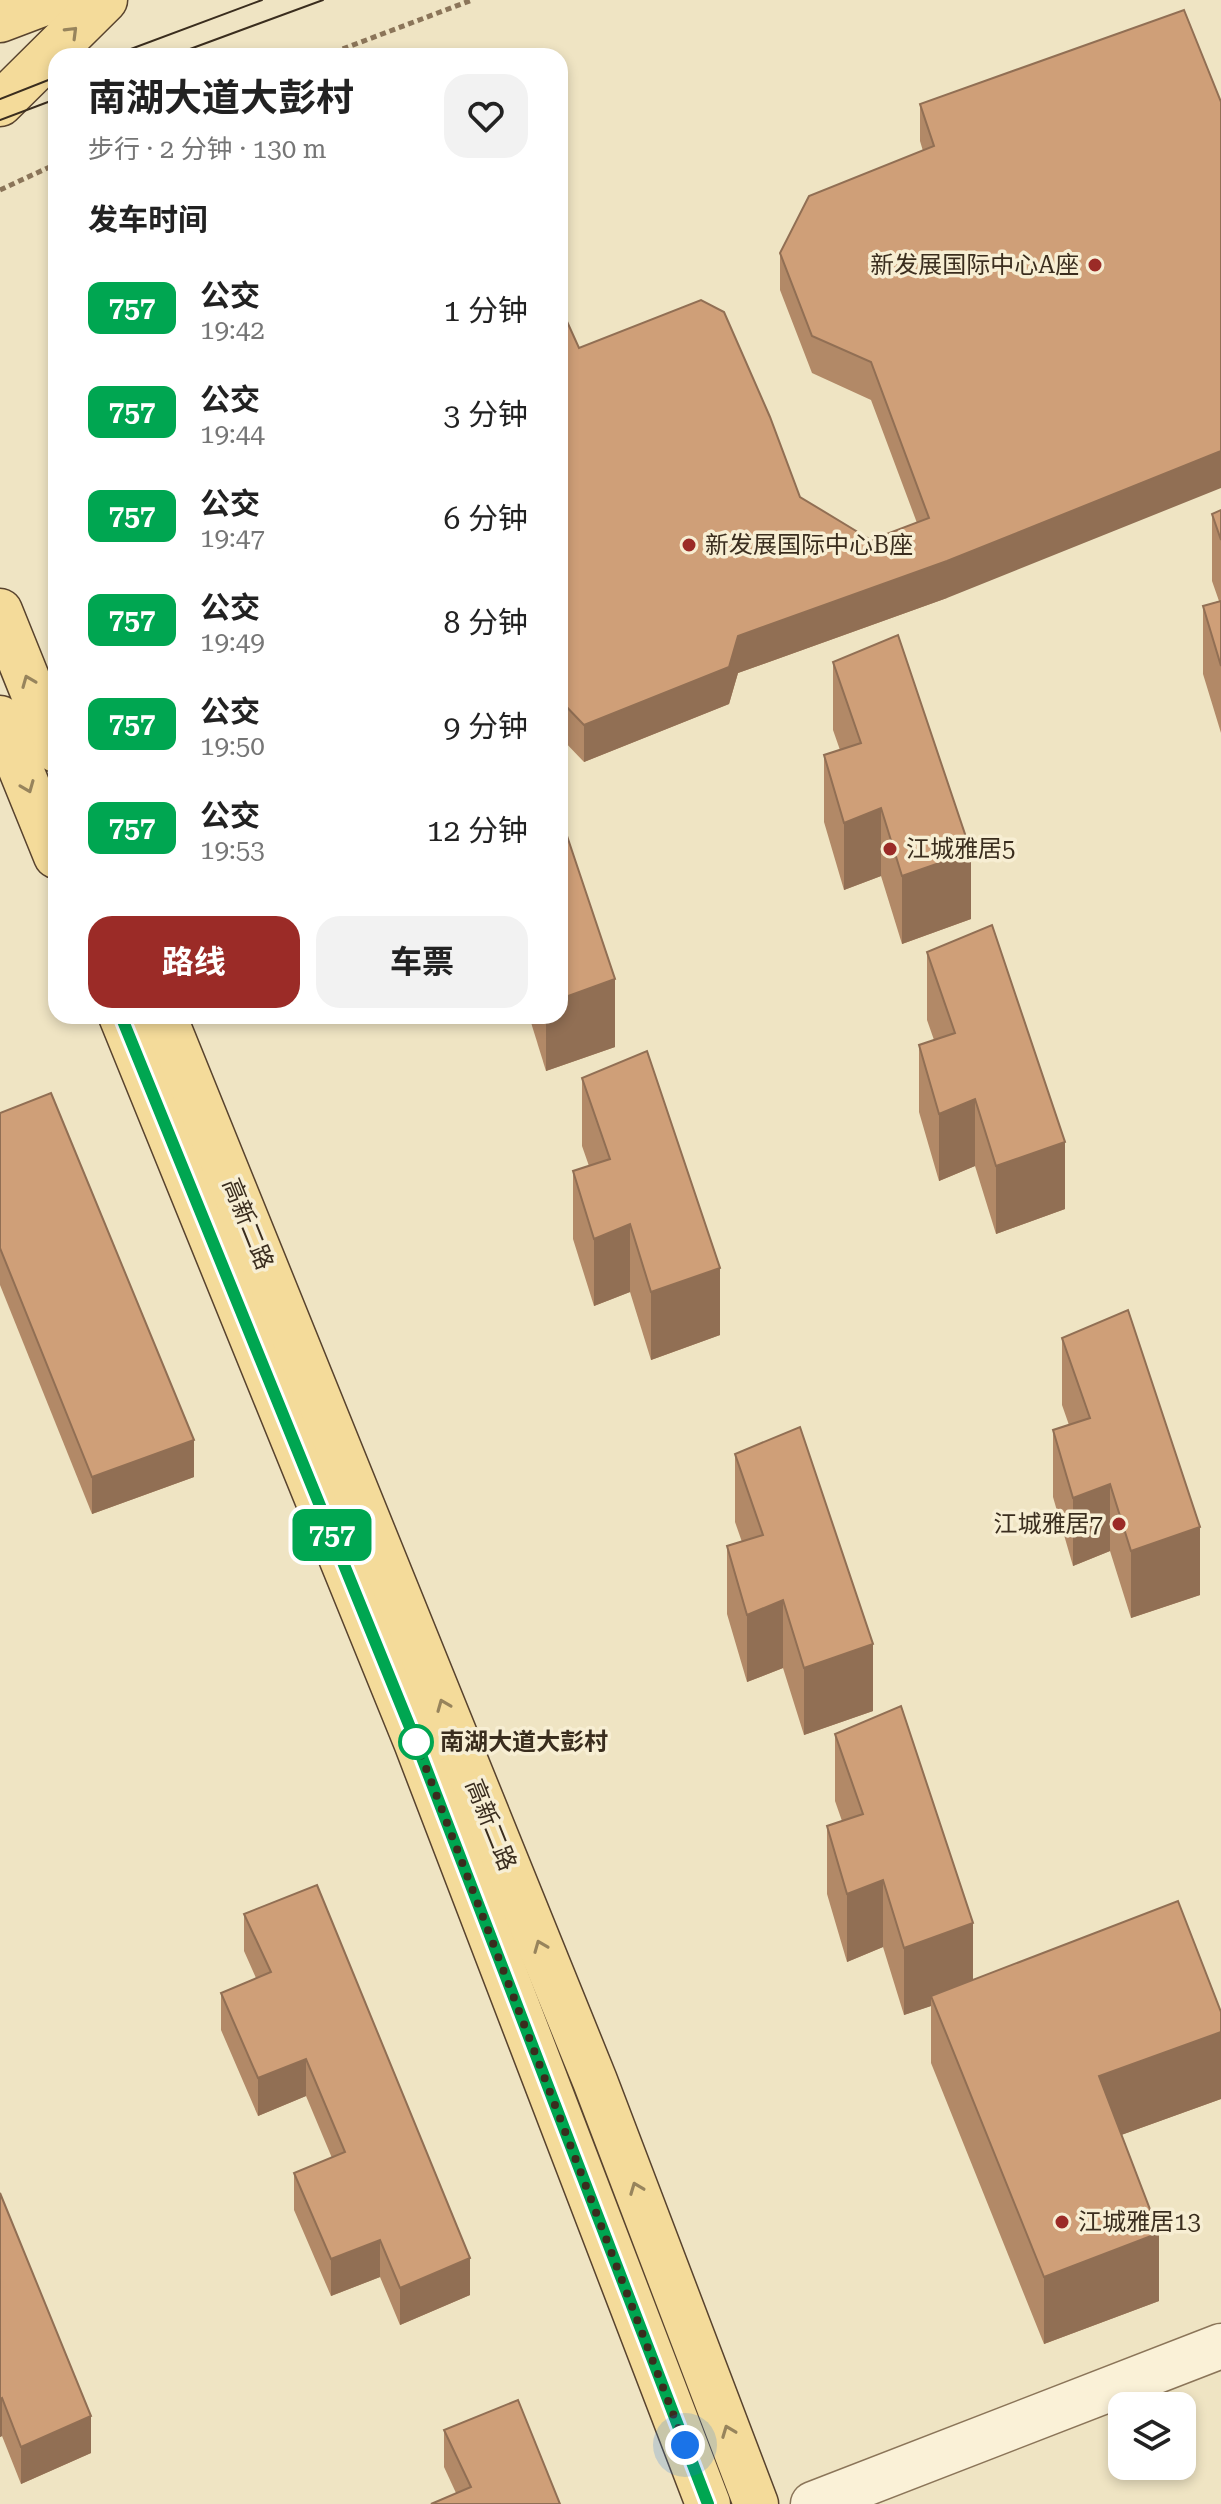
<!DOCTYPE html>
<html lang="zh">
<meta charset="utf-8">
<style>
:root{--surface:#fff;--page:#f2f2f2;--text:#222;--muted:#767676;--accent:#9b2b27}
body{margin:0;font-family:"Roboto Serif","Noto Sans SC",serif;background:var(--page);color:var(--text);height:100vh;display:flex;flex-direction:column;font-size:30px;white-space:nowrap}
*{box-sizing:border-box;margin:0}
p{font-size:26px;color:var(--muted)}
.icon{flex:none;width:44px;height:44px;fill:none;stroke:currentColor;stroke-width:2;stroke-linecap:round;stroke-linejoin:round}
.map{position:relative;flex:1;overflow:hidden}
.drawer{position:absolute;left:48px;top:48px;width:520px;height:976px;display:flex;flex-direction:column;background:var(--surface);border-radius:24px;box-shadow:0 4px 12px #0003}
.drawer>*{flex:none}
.badge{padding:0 16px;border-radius:12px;font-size:28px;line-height:52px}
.tools{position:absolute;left:1108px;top:2392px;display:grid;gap:16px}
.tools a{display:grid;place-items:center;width:88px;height:88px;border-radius:16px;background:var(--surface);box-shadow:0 4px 12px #0003;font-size:40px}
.you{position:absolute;width:40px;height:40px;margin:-20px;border:6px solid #fff;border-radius:50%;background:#1a73e8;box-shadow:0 0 0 12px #1a73e833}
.map>.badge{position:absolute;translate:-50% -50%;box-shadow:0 0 0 4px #fff}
h2{padding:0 40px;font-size:30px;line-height:72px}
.round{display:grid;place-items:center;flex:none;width:84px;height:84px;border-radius:24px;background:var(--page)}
.headline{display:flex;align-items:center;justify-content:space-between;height:136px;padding:0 40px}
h1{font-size:38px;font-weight:700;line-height:60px}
.button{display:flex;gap:16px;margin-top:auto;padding:16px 40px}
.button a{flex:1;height:92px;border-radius:24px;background:var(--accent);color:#fff;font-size:32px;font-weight:700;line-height:92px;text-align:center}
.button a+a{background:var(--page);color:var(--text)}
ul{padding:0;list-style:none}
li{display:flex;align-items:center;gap:24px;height:104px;padding:0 40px}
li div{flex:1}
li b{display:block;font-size:30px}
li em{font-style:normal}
li .badge{min-width:88px;font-weight:700;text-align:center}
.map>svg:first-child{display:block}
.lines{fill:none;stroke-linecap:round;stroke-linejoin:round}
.street-casing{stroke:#8b7559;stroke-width:47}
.primary-casing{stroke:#58432e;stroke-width:47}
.path{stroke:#8b7559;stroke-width:5;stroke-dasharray:6 4;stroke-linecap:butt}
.street{stroke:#faf1d7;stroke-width:44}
.primary{stroke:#f4db9a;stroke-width:44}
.tram{stroke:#3a2d1e;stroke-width:2}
.wall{fill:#b28967}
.shaded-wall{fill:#916f54}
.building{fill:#cf9f78;stroke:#916f54;stroke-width:2}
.oneway{stroke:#97845c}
.line-casing{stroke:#fff;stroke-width:18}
.line{stroke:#00a651;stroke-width:12}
.walk{stroke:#3a2d1e;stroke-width:8;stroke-dasharray:0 14.4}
.poi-dot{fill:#9b2b27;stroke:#f7eed3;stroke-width:3}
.stop-dot{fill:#fff;stroke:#00a651;stroke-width:4}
.labels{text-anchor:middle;stroke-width:7;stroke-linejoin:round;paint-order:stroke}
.poi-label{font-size:24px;fill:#3a2d1e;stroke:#f7eed3;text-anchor:start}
.street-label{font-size:24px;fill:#3a2d1e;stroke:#f7eed3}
.stop-label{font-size:24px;font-weight:bold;fill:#3a2d1e;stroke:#f7eed3;text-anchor:start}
</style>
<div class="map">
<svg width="1221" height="2504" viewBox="0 0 1221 2504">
<rect width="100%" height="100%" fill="#efe4c3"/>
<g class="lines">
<!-- street casing -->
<g class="street-casing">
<polyline id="street" points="813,2504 1221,2346"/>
</g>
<!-- primary casing -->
<g class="primary-casing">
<g id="primary">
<polyline points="0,20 53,0"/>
<polyline points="0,104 105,0"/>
<polyline points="0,611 56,750"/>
<polyline points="0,718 56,856"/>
<polyline points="121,1016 416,1742 708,2504"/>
<polyline points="164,1016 595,2081 756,2504"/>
</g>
</g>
<!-- path -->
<g class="path">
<polyline points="324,56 472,0"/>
<polyline points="0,190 56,164"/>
</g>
<!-- street -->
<use href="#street" class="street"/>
<!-- primary -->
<use href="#primary" class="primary"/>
<!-- tram -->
<g class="tram">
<polyline points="112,56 262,0"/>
<polyline points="171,56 323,0"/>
<polyline points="0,99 56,77"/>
<polyline points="0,120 56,99"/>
</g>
</g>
<!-- wall -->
<g class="wall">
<polygon points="1184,10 947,598 738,673 729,704 584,762 560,737 560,306 579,348 800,497 871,540 917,523 871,400 812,373 780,290 780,253 923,151 920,141 920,104"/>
<polygon points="1221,510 1221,733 1203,674 1203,606 1219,601 1212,581 1212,514"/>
<polygon points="833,662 971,919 902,944 881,876 844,890 824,822 824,755 840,750 833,730"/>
<polygon points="927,952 1065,1209 996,1234 975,1166 939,1181 919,1112 919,1045 934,1040 927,1020"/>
<polygon points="529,1016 560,1016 615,1047 546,1071"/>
<polygon points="582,1078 720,1335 651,1360 630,1292 594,1306 573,1239 573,1171 589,1166 582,1146"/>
<polygon points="0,1113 194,1477 92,1514 0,1285"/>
<polygon points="1062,1338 1200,1595 1131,1618 1110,1551 1073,1566 1053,1497 1053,1430 1069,1425 1062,1405"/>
<polygon points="735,1454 873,1711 804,1735 783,1668 747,1682 727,1614 727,1546 742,1542 735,1522"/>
<polygon points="835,1734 973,1979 1221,2012 1221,2099 1121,2135 1159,2301 1044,2344 931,2063 931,2006 904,2015 883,1947 847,1962 827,1894 827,1826 842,1821 835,1801"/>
<polygon points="244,1914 470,2295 400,2325 380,2277 331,2296 294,2210 294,2173 332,2158 306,2096 258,2116 221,2030 221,1993 256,1978 244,1951"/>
<polygon points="0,2193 91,2453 21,2484 2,2436 0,2437"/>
<polygon points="444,2430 560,2504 456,2493 444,2467"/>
</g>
<!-- shaded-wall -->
<g class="shaded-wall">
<polygon points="1221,451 1221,488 947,598 738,673 729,704 584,762 584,725 738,636"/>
<polygon points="881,808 881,876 844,890 844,823"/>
<polygon points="971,852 971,919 902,944 902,876"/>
<polygon points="615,979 615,1047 546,1071 546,1016 560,1016 560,999"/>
<polygon points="975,1099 975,1166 939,1181 939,1114"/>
<polygon points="1065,1142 1065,1209 996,1234 996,1166"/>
<polygon points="630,1224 630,1292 594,1306 594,1239"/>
<polygon points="720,1268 720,1335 651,1360 651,1292"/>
<polygon points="194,1440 194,1477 92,1514 92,1477"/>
<polygon points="1110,1484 1110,1551 1073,1566 1073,1498"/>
<polygon points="1200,1527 1200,1595 1131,1618 1131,1551"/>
<polygon points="783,1600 783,1668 747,1682 747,1615"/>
<polygon points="873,1644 873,1711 804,1735 804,1668"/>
<polygon points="883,1880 883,1947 847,1962 847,1894"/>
<polygon points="973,1923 973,1991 931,1996 931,2006 904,2015 904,1948"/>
<polygon points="1221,2032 1221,2099 1099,2143 1099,2076"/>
<polygon points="306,2059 306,2096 258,2116 258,2078"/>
<polygon points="1159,2233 1159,2301 1044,2344 1044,2277"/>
<polygon points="380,2240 380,2277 331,2296 331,2259"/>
<polygon points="470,2258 470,2295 400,2325 400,2288"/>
<polygon points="2,2398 2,2436 0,2437 0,2399"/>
<polygon points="91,2416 91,2453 21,2484 21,2447"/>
</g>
<!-- building -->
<g class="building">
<polygon points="1184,10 1221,102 1221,451 947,561 738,636 729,667 584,725 560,700 560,306 579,348 701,300 724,312 770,417 800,497 871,540 929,518 871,362 812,336 780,253 809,196 934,146 920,104"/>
<polygon points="1221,510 1221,540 1212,514"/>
<polygon points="1221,601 1221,666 1203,606"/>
<polygon points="898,635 971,852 902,876 881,808 844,823 824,755 861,743 833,662"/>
<polygon points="560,815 615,979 560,999"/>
<polygon points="992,925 1065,1142 996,1166 975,1099 939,1114 919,1045 955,1033 927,952"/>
<polygon points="647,1051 720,1268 651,1292 630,1224 594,1239 573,1171 610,1159 582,1078"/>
<polygon points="51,1093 194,1440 92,1477 0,1248 0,1113"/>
<polygon points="1128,1310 1200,1527 1131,1551 1110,1484 1073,1498 1053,1430 1090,1418 1062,1338"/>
<polygon points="800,1427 873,1644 804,1668 783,1600 747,1615 727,1546 763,1535 735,1454"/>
<polygon points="901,1706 973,1923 904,1948 883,1880 847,1894 827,1826 863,1814 835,1734"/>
<polygon points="317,1885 470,2258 400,2288 380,2240 331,2259 294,2173 345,2152 306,2059 258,2078 221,1993 271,1972 244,1914"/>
<polygon points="1178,1901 1221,2012 1221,2032 1099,2076 1159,2233 1044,2277 931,1996"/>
<polygon points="0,2193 91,2416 21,2447 2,2398 0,2399"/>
<polygon points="518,2400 560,2504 431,2504 471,2487 444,2430"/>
</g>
<!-- one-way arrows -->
<defs><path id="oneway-chevron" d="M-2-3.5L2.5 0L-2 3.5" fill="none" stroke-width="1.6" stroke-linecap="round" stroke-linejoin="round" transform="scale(2)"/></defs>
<g class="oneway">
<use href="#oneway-chevron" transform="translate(72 32) rotate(-45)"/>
<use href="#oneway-chevron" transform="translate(28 681) rotate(-112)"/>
<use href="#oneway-chevron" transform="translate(28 787) rotate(68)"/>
<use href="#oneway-chevron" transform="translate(443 1705) rotate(-112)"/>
<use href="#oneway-chevron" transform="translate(540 1946) rotate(-112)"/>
<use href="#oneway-chevron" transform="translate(636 2188) rotate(-111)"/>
<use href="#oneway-chevron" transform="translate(728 2431) rotate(-111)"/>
</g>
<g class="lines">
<!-- line casing -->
<g class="line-casing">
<polyline id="line" points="121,1016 416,1742 708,2504"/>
</g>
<!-- line -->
<use href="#line" class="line"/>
<!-- walk -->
<polyline class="walk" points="416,1742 685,2445"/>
</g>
<!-- markers -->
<g class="poi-dot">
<circle cx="1095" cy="265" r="8"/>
<circle cx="689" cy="545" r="8"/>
<circle cx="890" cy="849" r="8"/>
<circle cx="1119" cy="1524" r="8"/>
<circle cx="1062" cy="2222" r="8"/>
</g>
<circle class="stop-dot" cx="416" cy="1742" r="16"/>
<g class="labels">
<!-- poi labels -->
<g class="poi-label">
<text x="1079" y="273" text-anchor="end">新发展国际中心A座</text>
<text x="705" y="553">新发展国际中心B座</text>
<text x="906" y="857">江城雅居5</text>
<text x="1103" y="1532" text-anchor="end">江城雅居7</text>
<text x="1078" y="2230">江城雅居13</text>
</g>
<!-- street labels -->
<g class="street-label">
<text transform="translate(248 1224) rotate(68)" y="8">高新二路</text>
<text transform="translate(491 1825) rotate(68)" y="8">高新二路</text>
</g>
<!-- stop labels -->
<g class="stop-label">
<text x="440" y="1750">南湖大道大彭村</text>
</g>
</g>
</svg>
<div class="tools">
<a><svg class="icon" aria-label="layers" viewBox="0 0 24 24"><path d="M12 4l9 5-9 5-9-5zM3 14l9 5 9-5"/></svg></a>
</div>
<div class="you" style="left:685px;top:2445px"></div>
<b class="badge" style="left:332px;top:1535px;background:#00a651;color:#fff">757</b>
<section class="drawer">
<div class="headline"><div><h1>南湖大道大彭村</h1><p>步行 · 2 分钟 · 130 m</p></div><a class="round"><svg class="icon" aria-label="heart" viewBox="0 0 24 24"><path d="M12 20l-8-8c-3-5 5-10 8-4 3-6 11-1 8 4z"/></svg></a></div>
<h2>发车时间</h2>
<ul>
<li><span class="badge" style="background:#00a651;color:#fff">757</span><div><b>公交</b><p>19:42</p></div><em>1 分钟</em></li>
<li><span class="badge" style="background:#00a651;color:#fff">757</span><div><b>公交</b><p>19:44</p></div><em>3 分钟</em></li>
<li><span class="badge" style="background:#00a651;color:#fff">757</span><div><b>公交</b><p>19:47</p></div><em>6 分钟</em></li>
<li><span class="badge" style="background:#00a651;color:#fff">757</span><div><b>公交</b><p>19:49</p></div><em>8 分钟</em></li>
<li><span class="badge" style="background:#00a651;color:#fff">757</span><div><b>公交</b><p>19:50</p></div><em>9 分钟</em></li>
<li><span class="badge" style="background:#00a651;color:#fff">757</span><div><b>公交</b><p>19:53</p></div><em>12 分钟</em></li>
</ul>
<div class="button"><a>路线</a><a>车票</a></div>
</section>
</div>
